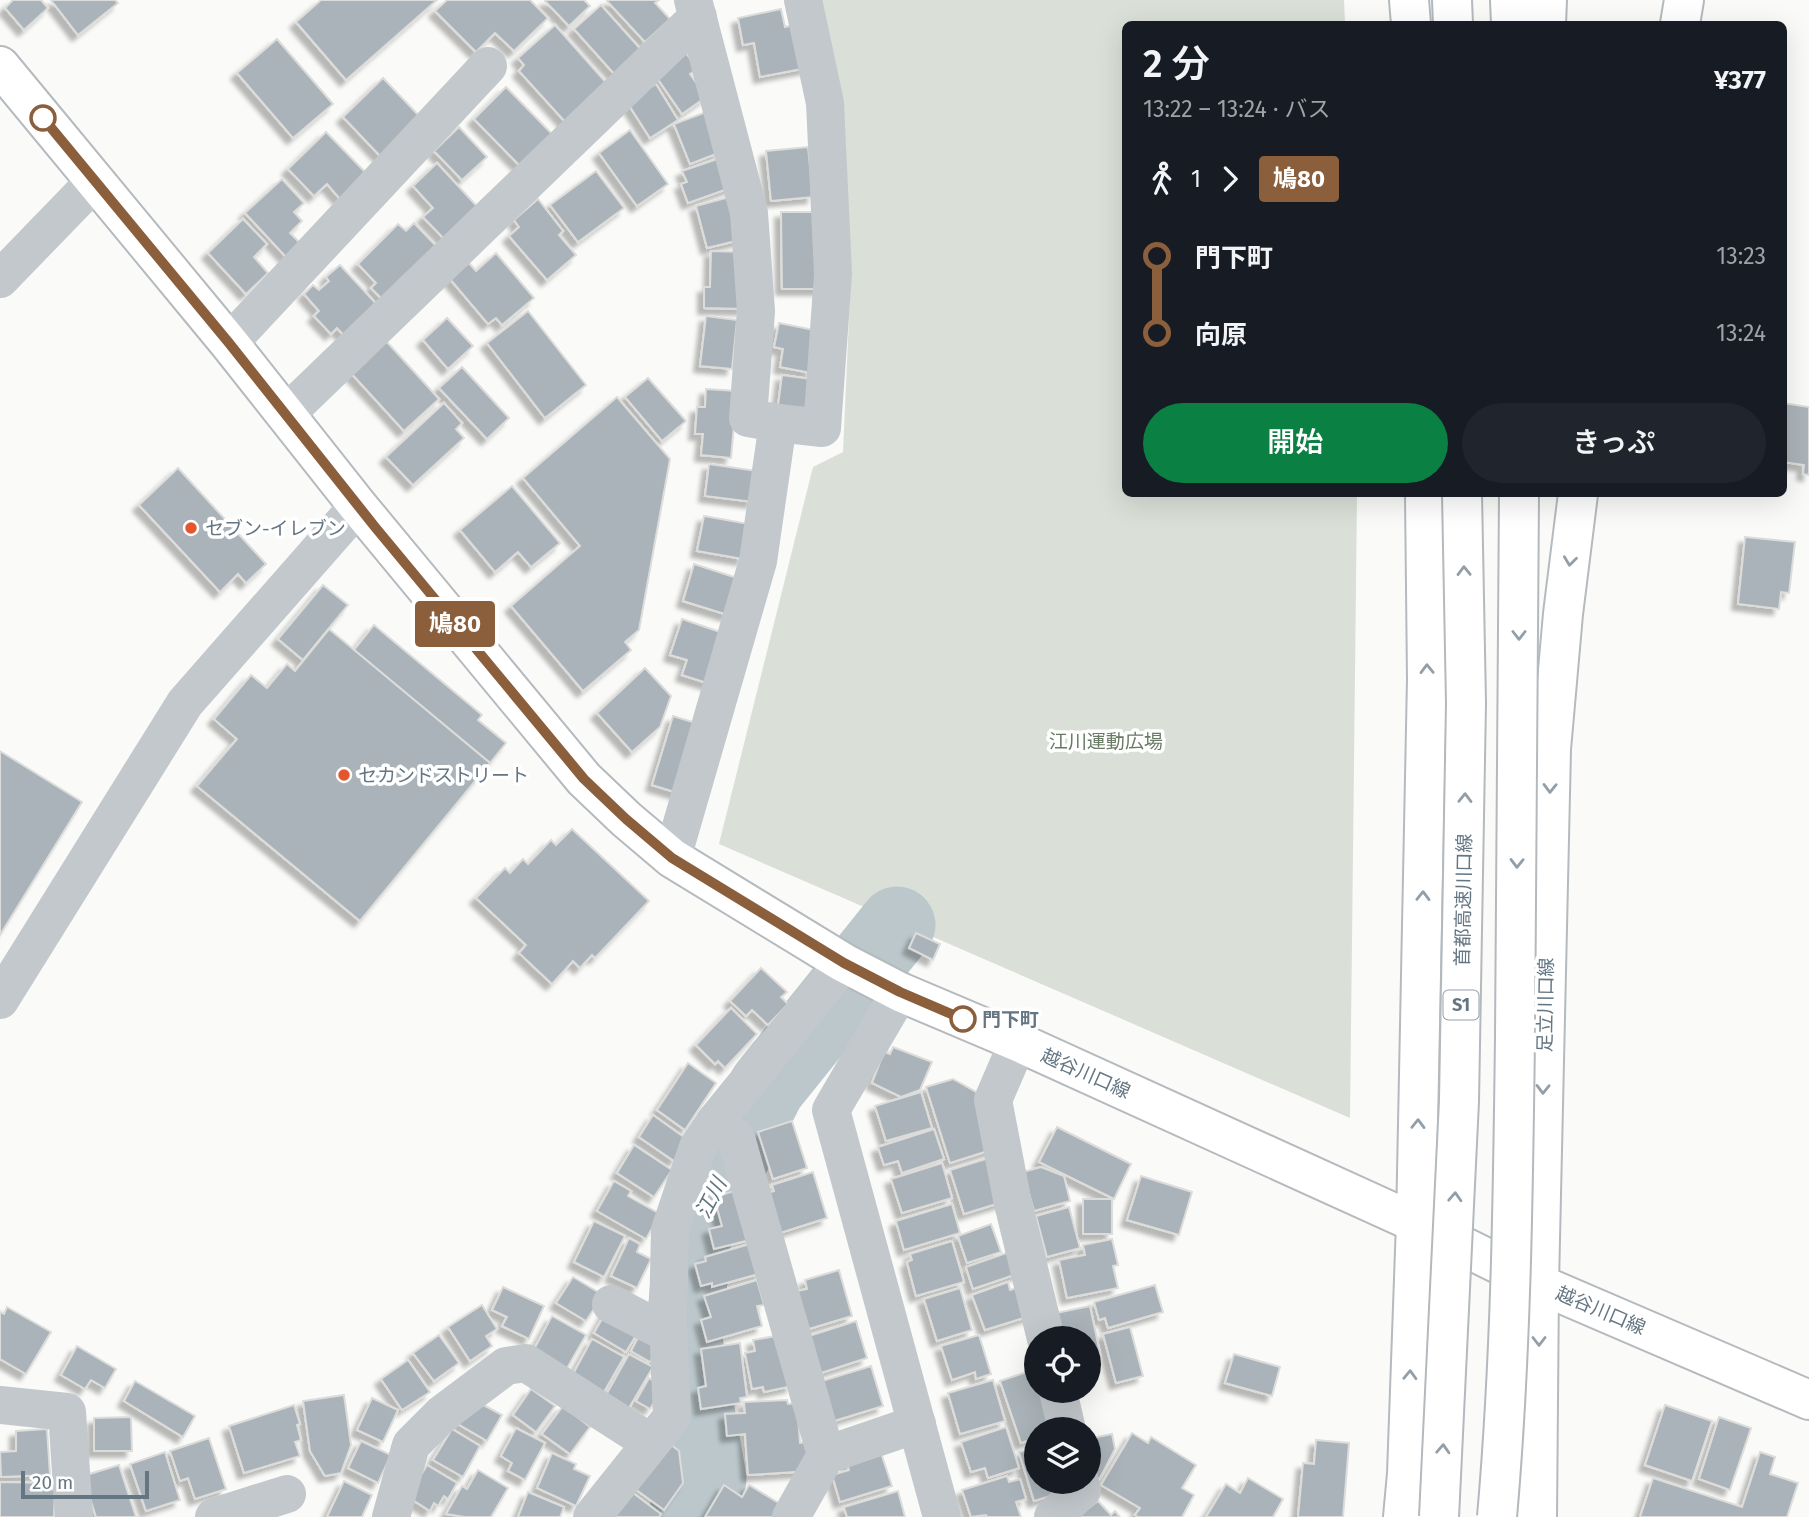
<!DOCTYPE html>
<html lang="ja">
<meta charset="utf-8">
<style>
:root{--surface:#171b24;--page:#20242c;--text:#f1f3f6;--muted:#9ea1a6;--accent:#0b8043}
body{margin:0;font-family:"Fira Sans","Noto Sans JP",sans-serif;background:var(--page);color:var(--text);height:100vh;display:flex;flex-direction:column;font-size:26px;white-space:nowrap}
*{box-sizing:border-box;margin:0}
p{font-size:23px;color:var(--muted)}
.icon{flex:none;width:38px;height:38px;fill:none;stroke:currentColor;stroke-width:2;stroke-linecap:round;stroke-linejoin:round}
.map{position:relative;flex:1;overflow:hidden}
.sheet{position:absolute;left:1122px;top:21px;width:665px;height:476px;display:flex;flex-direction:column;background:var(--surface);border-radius:10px;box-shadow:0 7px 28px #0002}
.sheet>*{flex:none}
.badge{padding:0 14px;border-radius:5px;font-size:24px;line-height:46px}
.controls{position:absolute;left:1024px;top:1326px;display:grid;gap:14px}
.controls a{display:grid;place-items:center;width:77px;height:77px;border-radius:50%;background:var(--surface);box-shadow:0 7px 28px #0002;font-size:35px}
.scale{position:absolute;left:21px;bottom:18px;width:128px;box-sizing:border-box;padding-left:7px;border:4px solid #657683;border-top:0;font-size:19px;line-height:24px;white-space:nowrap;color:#657683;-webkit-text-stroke:5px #fff;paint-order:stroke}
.map>.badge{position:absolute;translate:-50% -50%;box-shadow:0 0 0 4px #fff}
.legs{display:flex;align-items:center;gap:10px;height:77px;padding:0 21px;font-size:23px}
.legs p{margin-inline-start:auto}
.head{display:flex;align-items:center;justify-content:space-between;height:119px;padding:0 21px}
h1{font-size:38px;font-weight:600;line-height:52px}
.cta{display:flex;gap:14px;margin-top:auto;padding:14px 21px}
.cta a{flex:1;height:80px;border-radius:42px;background:var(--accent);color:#fff;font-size:28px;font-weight:600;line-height:80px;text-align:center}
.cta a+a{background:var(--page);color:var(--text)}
ul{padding:0 21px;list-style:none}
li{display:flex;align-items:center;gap:24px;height:77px;font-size:26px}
li i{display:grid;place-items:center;width:10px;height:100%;margin:0 9px;background:currentColor}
li i::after{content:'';width:18px;height:18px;margin:-9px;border:5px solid;border-radius:50%;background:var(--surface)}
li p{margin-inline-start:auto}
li:first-child i{background:linear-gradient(#0000 50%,currentColor 0)}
li:last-child i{background:linear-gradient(currentColor 50%,#0000 0)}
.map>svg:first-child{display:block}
.green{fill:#dadfd7}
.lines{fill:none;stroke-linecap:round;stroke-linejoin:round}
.river{stroke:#bbc7cb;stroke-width:77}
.building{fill:#aab3b9;stroke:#dcdcda;stroke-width:2;filter:url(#shadow)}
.major-casing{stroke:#b5babe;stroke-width:42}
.highway-casing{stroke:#b4b9bd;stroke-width:42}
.minor{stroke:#c3c8cc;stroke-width:38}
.major{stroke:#fff;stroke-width:38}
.highway{stroke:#fff;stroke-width:38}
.highway-bridge-casing{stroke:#b4b9bd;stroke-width:42;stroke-linecap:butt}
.highway-bridge{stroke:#fff;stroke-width:38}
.oneway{stroke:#939fa8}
.line-1-casing{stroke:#fff;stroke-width:16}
.line-1{stroke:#8b5e3c;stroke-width:10}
.stop-1-dot{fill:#fff;stroke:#8b5e3c;stroke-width:3.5}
.poi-dot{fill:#e4572e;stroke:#fff;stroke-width:2.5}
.labels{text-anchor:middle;stroke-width:7;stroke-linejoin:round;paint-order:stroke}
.shield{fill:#fff;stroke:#939fa8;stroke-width:2}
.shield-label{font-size:18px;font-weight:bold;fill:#657683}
.poi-label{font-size:19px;fill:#657683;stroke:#fff;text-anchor:start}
.park-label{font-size:19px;fill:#687a64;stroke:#fff}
.street-label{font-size:19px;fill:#657683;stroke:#fff}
.stop-label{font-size:19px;font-weight:bold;fill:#657683;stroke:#fff;text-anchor:start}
.water-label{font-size:21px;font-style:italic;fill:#60757c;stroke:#fff}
</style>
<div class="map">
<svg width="1809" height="1517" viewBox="0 0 1809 1517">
<defs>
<filter id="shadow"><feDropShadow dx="-6" dy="6" stdDeviation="2" flood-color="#0004"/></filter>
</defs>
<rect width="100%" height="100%" fill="#fafaf8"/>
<!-- green -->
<polygon class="green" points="821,0 1344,0 1345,24 1125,24 1125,494 1357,494 1350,1118 719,844 813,467 843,452 851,273"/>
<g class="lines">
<!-- river -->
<polyline class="river" points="686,1517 708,1479 684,1340 693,1232 767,1087 897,925"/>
</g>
<!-- building -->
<g class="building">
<polygon points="13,0 41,0 48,8 24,30 5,8"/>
<polygon points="51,0 115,0 118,3 78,35"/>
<polygon points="321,0 437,0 346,80 296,22"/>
<polygon points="447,0 530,0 548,18 514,51 495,33 476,52 435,11"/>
<polygon points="546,0 584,0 590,6 569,26 545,1"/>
<polygon points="608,0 659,0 655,3 670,19 645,42 607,1"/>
<polygon points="601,5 644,53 617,77 574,29"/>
<polygon points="781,9 785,27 798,24 807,68 760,77 754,43 743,45 738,18"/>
<polygon points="555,25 610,87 568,125 519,71 524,65 518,58"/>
<polygon points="277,39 333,104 293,138 237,73"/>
<polygon points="684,50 697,69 690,74 706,97 682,114 653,72"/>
<polygon points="383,78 423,120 383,159 343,117"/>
<polygon points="656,84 678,120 650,138 627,102"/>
<polygon points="506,87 554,136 522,168 474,119"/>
<polygon points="706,112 721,152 690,164 674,124"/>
<polygon points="459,127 487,157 462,180 434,151"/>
<polygon points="630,130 668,184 637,206 599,153"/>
<polygon points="326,132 367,174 340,199 327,184 314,196 288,169"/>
<polygon points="808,147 813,197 771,201 766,151"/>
<polygon points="723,157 733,187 688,203 681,184 687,182 682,171"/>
<polygon points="437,163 484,214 450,245 423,217 433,208 413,186"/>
<polygon points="596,171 624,208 578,242 550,205"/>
<polygon points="282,179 304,203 294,212 302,221 290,233 301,244 286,257 245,213"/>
<polygon points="733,196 744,239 707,248 696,206"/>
<polygon points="538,199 563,231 559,235 576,255 547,280 509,236 519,227 514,220"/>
<polygon points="781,212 821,212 822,289 782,289"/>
<polygon points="243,219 267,244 254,257 268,273 246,294 208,253"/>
<polygon points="414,223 443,253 390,307 371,288 376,283 358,264 398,224 406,231"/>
<polygon points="711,251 744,252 744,309 704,308 704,287 710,287"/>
<polygon points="496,253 534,298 502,325 496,318 488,324 450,279 469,263 476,271"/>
<polygon points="340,265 383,311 350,342 337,328 331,334 314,316 319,311 304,294 313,285 319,290 329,281 326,277"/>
<polygon points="528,311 586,385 545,418 487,343"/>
<polygon points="706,316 737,320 732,369 700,366"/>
<polygon points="447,318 473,346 448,369 423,340"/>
<polygon points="779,323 819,331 811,373 780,367 783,349 774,347"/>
<polygon points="386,341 439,399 404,431 351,373"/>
<polygon points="462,367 509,418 487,439 439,388"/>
<polygon points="782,375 811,379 806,418 777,413"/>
<polygon points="648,378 686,421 662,441 625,397"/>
<polygon points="706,389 737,391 731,458 701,455 703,434 695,434 697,407 705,407"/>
<polygon points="617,397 670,459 639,630 625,642 631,650 583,691 511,606 580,546 523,478"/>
<polygon points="444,403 462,423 456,429 464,438 413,485 386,457"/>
<polygon points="1783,403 1809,407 1809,475 1803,474 1804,465 1783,462"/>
<polygon points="709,464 757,471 753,502 705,496"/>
<polygon points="178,468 266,564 246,583 238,574 220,592 139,505"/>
<polygon points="512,486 560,543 531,567 518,552 495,572 460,530"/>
<polygon points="704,516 749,524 743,559 697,551"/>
<polygon points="1745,537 1795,542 1789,593 1781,592 1779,609 1738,604"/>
<polygon points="694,564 740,579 728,615 683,601"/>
<polygon points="323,585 348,605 303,660 278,639"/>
<polygon points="682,619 726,634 710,684 682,675 687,660 670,655"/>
<polygon points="374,625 482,715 478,720 506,743 490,763 354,650"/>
<polygon points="329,629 490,763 360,921 197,786 237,739 214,719 251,675 267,688 287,664 295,671"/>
<polygon points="645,668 671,696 660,727 632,752 597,713"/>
<polygon points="673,716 702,725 681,794 652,785"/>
<polygon points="0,751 82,802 0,935"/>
<polygon points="572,829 649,901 595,958 592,955 580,968 573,961 552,984 519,953 526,945 476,898 505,868 510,873 523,859 528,864 551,840 556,845"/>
<polygon points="916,933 940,944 933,960 909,948"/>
<polygon points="761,968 787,992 781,997 788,1004 768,1025 752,1010 746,1016 730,1001"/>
<polygon points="731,1008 757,1034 725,1068 718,1061 715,1064 696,1045"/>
<polygon points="893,1047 932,1062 920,1090 901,1097 872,1083 884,1052 890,1054"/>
<polygon points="688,1063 716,1083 685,1130 657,1110"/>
<polygon points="953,1079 976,1092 994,1149 950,1163 926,1087"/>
<polygon points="921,1092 932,1128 886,1141 875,1106"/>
<polygon points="653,1115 688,1140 674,1161 639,1137"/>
<polygon points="792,1121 807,1168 773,1179 758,1132"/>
<polygon points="1057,1127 1131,1164 1114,1199 1039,1162"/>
<polygon points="934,1129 944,1159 902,1173 898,1161 884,1165 878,1147"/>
<polygon points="634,1145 672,1170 654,1197 617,1173"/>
<polygon points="992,1157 1006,1201 964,1214 950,1170"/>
<polygon points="942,1163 952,1198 902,1213 891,1179"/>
<polygon points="1041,1167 1064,1176 1070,1201 1034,1211 1023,1172"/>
<polygon points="813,1172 827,1218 780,1233 767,1193 774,1191 772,1185"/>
<polygon points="1141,1176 1192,1192 1179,1235 1127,1220"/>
<polygon points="614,1181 631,1191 628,1196 660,1214 646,1239 597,1211"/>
<polygon points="741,1189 754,1239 714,1249 709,1229 722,1226 714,1197"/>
<rect x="1083" y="1199" width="29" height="35"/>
<polygon points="952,1204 960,1233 904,1250 896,1221"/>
<polygon points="1069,1207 1080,1248 1047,1257 1036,1216"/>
<polygon points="594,1221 625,1236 604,1277 574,1262"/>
<polygon points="991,1224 1001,1252 967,1263 958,1236"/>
<polygon points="629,1238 640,1244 637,1252 651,1259 637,1288 611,1276"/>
<polygon points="1112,1239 1118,1265 1113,1266 1118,1288 1067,1298 1059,1260 1085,1255 1083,1245"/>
<polygon points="952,1241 964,1282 916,1296 907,1262 912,1260 910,1254"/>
<polygon points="753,1243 762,1273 712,1287 712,1283 701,1286 695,1264 706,1261 705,1257"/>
<polygon points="1012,1251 1020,1273 973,1289 966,1267"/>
<polygon points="839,1270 852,1316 809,1329 797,1291 807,1289 805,1280"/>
<polygon points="573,1277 603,1295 586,1321 556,1303"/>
<polygon points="757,1280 764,1305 757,1306 762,1326 707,1342 701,1320 711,1317 704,1296"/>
<polygon points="1008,1282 1010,1290 1020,1287 1030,1316 985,1330 972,1295"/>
<polygon points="1155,1285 1163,1312 1108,1328 1105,1318 1099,1320 1094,1302"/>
<polygon points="503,1287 544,1306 529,1339 502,1326 507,1317 492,1310"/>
<polygon points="960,1288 972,1330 937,1341 924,1299"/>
<polygon points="482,1305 497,1329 486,1336 492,1346 470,1361 448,1327"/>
<polygon points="1090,1306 1101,1358 1088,1361 1088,1339 1062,1339 1056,1313"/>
<polygon points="7,1307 51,1332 26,1374 0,1359 0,1312 4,1314"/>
<polygon points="608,1308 641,1327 626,1352 594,1333"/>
<polygon points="552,1316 586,1335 566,1370 533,1351"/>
<polygon points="856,1321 867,1358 821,1373 809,1336"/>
<polygon points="1130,1327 1143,1376 1116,1383 1103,1334"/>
<polygon points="643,1328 658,1348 650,1362 631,1351"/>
<polygon points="439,1335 459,1363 434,1381 413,1353"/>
<polygon points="782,1335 792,1386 764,1392 763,1387 752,1389 745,1353 755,1351 753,1340"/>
<polygon points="979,1335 991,1374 976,1379 975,1372 952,1380 941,1346"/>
<polygon points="592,1339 624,1357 604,1392 573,1374"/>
<polygon points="740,1343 747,1397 740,1398 741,1403 701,1409 698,1388 706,1386 701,1349"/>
<polygon points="77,1346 116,1369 105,1388 91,1380 85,1389 61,1375"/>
<polygon points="629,1354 653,1367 629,1408 606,1395"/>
<polygon points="1234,1354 1280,1367 1272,1396 1225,1383"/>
<polygon points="408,1360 430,1392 402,1410 381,1379"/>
<polygon points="871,1366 883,1406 834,1421 822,1381"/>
<polygon points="1036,1369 1036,1391 1043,1391 1056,1430 1036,1430 1036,1438 1021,1443 1000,1381"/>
<polygon points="649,1378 657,1383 661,1391 650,1409 636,1401"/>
<polygon points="993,1380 1005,1421 960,1434 948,1393"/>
<polygon points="135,1381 195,1416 183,1437 124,1401"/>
<polygon points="531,1389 555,1406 536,1432 513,1415"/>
<polygon points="344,1395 351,1445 341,1473 325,1476 310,1451 303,1401"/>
<polygon points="372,1398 398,1410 383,1442 357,1430"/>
<polygon points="787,1400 788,1404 797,1403 800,1443 809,1442 810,1471 748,1475 745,1434 727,1436 725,1414 745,1413 744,1402"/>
<polygon points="478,1402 502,1415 487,1441 458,1424"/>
<polygon points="294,1405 300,1424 297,1425 301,1440 295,1442 300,1456 244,1473 229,1426"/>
<polygon points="1665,1405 1712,1421 1692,1481 1645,1465"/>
<polygon points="563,1406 590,1427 570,1454 542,1434"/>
<polygon points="131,1417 132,1451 94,1451 94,1418"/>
<polygon points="1719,1417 1751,1428 1730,1490 1699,1479"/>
<polygon points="1006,1427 1019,1468 988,1478 985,1468 971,1472 961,1442"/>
<polygon points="516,1428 545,1443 525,1480 508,1471 512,1463 501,1456"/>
<polygon points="47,1429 50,1475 1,1477 0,1452 16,1451 16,1431"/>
<polygon points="452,1429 480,1446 463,1477 433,1460"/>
<polygon points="1132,1433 1148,1443 1151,1437 1196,1465 1182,1488 1194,1495 1182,1517 1138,1517 1135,1515 1140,1508 1101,1485"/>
<polygon points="1112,1434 1115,1449 1100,1478 1089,1481 1088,1439"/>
<polygon points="209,1438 226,1489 195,1499 188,1478 180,1481 170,1451"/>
<polygon points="1316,1440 1349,1443 1343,1517 1298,1517 1303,1463 1314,1464"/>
<polygon points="361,1441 391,1455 378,1483 348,1468"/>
<polygon points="666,1441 679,1451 683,1483 664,1510 631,1486"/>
<polygon points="879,1447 892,1486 840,1502 832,1475 849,1470 845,1458"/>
<polygon points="1036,1448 1036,1482 1068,1482 1070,1490 1034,1501 1019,1452"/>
<polygon points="165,1452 180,1500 146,1511 130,1464"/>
<polygon points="1760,1452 1775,1457 1770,1474 1798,1483 1787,1517 1640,1517 1653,1478 1742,1507"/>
<polygon points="552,1453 576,1464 574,1469 590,1476 576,1506 537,1488"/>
<polygon points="119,1465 136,1517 96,1517 83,1476"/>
<polygon points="427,1465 457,1483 448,1499 444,1496 438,1506 434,1503 430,1511 408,1497"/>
<polygon points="478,1470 508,1488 491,1517 465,1517 446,1514 462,1486 467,1489"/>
<polygon points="1007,1476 1009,1482 1020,1479 1026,1499 1016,1502 1021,1517 987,1517 986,1515 971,1517 962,1490"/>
<polygon points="1248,1478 1283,1499 1273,1517 1206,1517 1226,1484 1240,1493"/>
<polygon points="344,1481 372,1495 362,1517 327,1517"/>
<polygon points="0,1482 48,1483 48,1489 55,1490 54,1517 0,1517"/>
<polygon points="724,1485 742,1497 749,1485 782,1505 775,1517 705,1517"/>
<polygon points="629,1490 661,1514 659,1517 609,1517"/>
<polygon points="898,1491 905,1517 847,1517 844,1507"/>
<polygon points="528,1492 564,1507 560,1517 518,1517"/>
<polygon points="1098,1501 1111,1515 1115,1511 1120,1517 1073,1517 1089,1508"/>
</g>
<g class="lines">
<!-- major casing -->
<g class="major-casing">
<g id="major">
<polyline points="1409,0 1411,24"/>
<polyline points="1680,24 1684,0"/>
<polyline points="0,66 229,343 358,506 584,779 626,819 672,858 844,963 900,992 1018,1042 1416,1223 1539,1284 1809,1400"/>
<polyline points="1403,1517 1407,1474 1416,1223 1427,679 1425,494"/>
<polyline points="1537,1517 1539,1284 1551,749 1563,614 1578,494"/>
</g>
</g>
<!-- highway casing -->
<g class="highway-casing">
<g id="highway">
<polyline points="1452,0 1453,24"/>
<polyline points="1510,0 1511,24"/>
<polyline points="1546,24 1547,0"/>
</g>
</g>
<!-- minor -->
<g class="minor">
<polyline points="0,279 95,181"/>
<polyline points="229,343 488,66"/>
<polyline points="286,414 698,17"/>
<polyline points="778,423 822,428 833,274 825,103 803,0"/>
<polyline points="672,858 758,561 778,423 748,418 756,311 749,213 693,0"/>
<polyline points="900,992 831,1110 942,1517"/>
<polyline points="0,1000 185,703 358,506"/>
<polyline points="1018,1042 993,1100 1012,1199 1046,1339"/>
<polyline points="715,1122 736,1138 826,1455"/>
<polyline points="611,1304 669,1334"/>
<polyline points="1058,1391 1067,1430"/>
<polyline points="0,1405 67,1412 74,1517"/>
<polyline points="214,1517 287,1494"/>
<polyline points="391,1517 411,1445 442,1414 506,1366 526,1363 651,1443"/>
<polyline points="592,1517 672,1417 668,1321 670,1230 698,1147 715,1122 844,963"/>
<polyline points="791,1517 826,1455 917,1424"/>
<polyline points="1053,1517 1082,1490 1080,1482"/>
</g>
<!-- major -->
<use href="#major" class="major"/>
<!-- highway -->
<use href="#highway" class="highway"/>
<!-- highway-bridge casing -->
<g class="highway-bridge-casing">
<g id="highway-bridge">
<polyline points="1439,1517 1459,1101 1466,703 1462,494"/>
<path d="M1497 1517C1511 1358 1513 1197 1515 1037 1517 856 1519 675 1519 494"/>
</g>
</g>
<!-- highway-bridge -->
<use href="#highway-bridge" class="highway-bridge"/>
</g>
<!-- one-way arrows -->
<defs><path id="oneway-chevron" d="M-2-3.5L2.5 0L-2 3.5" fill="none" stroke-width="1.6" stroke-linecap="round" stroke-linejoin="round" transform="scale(1.75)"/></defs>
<g class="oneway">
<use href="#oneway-chevron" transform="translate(1570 561) rotate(97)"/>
<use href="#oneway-chevron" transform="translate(1464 571) rotate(-91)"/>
<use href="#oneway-chevron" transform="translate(1519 635) rotate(90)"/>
<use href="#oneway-chevron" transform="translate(1427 669) rotate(-91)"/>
<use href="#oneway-chevron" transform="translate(1550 788) rotate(91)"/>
<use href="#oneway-chevron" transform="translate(1465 798) rotate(-89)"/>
<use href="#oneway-chevron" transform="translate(1517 863) rotate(91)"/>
<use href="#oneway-chevron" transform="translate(1423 896) rotate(-89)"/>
<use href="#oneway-chevron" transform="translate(1543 1089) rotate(91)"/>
<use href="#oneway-chevron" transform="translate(1418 1124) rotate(-89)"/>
<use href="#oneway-chevron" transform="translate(1455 1197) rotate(-87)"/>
<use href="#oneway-chevron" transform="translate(1539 1341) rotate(90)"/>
<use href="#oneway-chevron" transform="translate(1410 1375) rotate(-88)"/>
<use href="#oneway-chevron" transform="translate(1443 1449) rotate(-87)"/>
</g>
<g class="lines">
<!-- line-1 casing -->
<g class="line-1-casing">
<polyline id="line-1" points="43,118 229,343 375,527 584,779 626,819 672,858 844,963 900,992 963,1019"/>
</g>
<!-- line-1 -->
<use href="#line-1" class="line-1"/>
</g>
<!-- markers -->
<g class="stop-1-dot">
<circle cx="43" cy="118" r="12"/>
<circle cx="963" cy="1019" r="12"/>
</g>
<g class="poi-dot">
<circle cx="191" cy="528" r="7"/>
<circle cx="344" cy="775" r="7"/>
</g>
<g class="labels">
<!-- shield labels -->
<rect class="shield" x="1443.5" y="990.5" width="35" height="29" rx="5"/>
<g class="shield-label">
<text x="1461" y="1011">S1</text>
</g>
<!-- poi labels -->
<g class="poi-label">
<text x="205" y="535">セブン-イレブン</text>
<text x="358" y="782">セカンドストリート</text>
</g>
<!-- park labels -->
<g class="park-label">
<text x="1106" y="748">江川運動広場</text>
</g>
<!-- street labels -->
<g class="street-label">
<text transform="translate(1463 900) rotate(-89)" y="7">首都高速川口線</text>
<text transform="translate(1545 1005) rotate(-89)" y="7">足立川口線</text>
<text transform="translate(1086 1073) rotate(24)" y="7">越谷川口線</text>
<text transform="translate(1601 1310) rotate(23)" y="7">越谷川口線</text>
</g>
<!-- stop labels -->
<g class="stop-label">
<text x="982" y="1026">門下町</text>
</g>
<!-- water labels -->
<g class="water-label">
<text transform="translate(711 1198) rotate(-63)" y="7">江川</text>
</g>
</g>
</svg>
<div class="controls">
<a><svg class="icon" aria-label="locate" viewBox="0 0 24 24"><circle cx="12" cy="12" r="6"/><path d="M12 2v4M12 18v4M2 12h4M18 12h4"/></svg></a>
<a><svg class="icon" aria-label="layers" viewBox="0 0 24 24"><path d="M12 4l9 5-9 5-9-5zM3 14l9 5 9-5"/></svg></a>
</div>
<div class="scale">20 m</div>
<b class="badge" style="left:455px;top:624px;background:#8b5e3c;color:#fff">鳩80</b>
<section class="sheet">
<div class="head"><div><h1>2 分</h1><p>13:22 – 13:24 · バス</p></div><b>¥377</b></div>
<div class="legs"><svg class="icon" aria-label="walk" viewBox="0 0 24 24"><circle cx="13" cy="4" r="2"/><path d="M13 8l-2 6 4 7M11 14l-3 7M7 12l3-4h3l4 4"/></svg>1<svg class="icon" aria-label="forward" viewBox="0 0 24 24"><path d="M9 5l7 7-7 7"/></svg><b class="badge" style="background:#8b5e3c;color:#fff">鳩80</b></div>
<ul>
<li><i style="color:#8b5e3c"></i><b>門下町</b><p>13:23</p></li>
<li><i style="color:#8b5e3c"></i><b>向原</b><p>13:24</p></li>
</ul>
<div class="cta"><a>開始</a><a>きっぷ</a></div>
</section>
</div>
